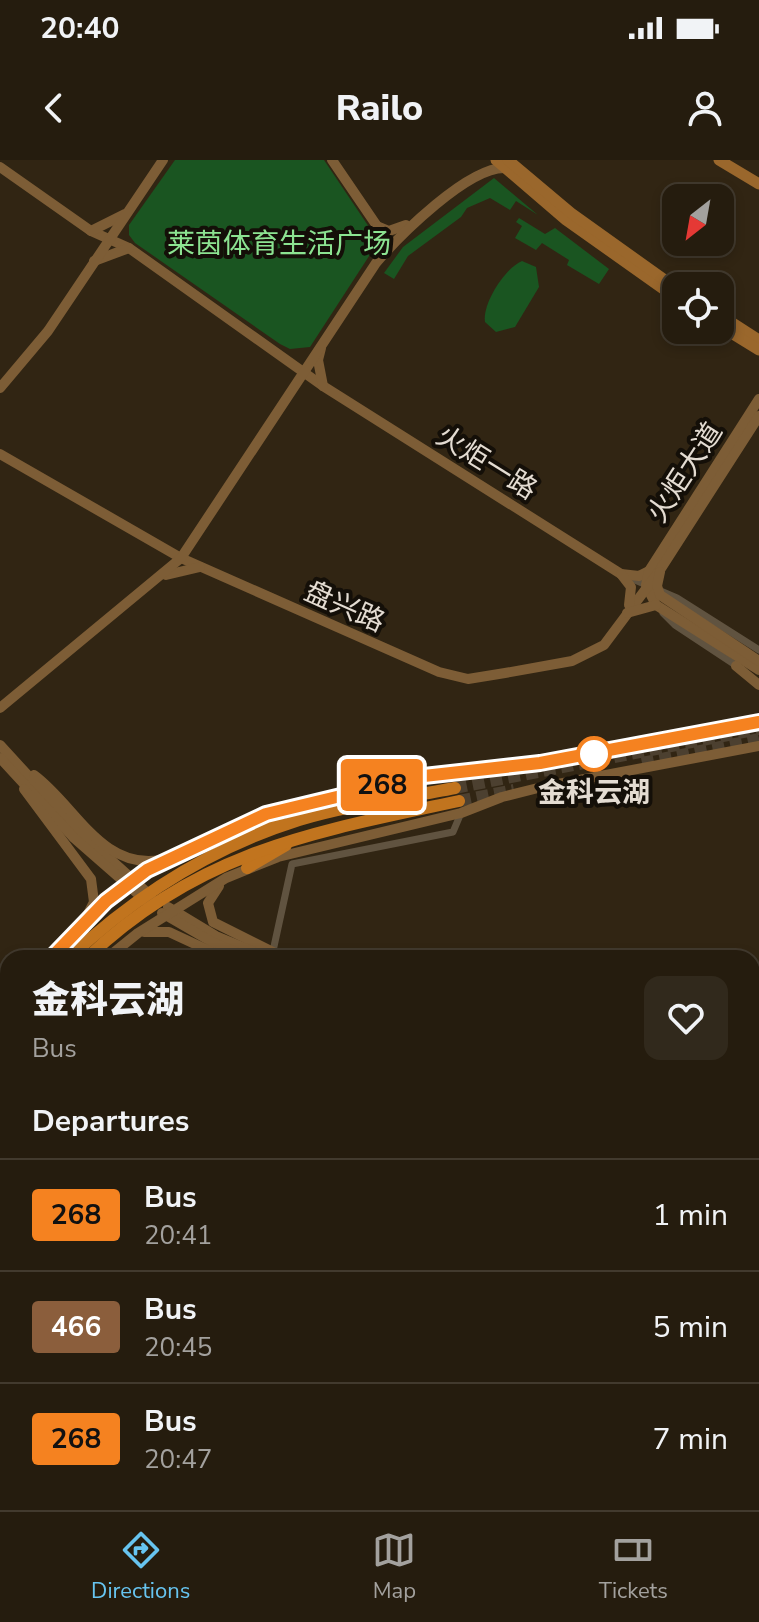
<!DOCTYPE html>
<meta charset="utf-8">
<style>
:root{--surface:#251c0e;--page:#31291c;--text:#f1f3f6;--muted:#a3a19e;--line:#423a2e;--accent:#67c4f0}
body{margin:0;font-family:"Nunito Sans","Noto Sans SC",sans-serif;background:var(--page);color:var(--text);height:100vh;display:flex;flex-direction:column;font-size:30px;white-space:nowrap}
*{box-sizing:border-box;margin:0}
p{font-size:26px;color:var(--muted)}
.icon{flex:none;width:44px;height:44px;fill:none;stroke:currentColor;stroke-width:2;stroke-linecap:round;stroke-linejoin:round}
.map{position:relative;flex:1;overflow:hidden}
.panel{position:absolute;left:0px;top:790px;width:760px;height:560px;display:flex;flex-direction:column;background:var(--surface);border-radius:24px 24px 0 0;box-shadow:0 4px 12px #0003,0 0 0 2px var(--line)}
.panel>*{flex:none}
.badge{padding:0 16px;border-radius:6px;font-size:28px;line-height:52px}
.needle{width:52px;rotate:211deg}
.buttons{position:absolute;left:662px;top:24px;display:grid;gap:16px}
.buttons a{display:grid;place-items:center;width:72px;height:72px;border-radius:16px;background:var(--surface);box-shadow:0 4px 12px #0003,0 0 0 2px var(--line);font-size:40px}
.map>.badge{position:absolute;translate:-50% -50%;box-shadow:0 0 0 4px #fff}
h2{padding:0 32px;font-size:30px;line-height:72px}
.round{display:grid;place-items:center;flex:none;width:84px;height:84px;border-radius:16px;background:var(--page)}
.overview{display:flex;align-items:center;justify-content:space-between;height:136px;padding:0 32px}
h1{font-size:38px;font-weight:800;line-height:60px}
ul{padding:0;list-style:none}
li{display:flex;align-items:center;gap:24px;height:112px;padding:0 32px;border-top:2px solid var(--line)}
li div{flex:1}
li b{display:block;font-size:30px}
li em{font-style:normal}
li .badge{min-width:88px;font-weight:700;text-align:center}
.status{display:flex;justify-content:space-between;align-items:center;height:56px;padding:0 40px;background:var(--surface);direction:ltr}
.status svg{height:22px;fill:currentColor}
header{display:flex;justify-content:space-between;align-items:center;height:104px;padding:0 32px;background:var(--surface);font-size:36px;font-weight:800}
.tab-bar{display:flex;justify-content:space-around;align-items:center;height:112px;border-top:2px solid var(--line);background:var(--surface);font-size:22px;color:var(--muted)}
.tab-bar a{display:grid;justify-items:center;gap:4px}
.tab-bar .active{color:var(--accent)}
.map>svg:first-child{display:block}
.green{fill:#1a5521}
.water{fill:#236c8e}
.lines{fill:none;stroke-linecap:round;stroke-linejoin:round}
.stream{stroke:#236c8e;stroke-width:2}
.highway-tunnel{stroke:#4c4030;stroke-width:12;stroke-dasharray:12 6;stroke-linecap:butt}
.street{stroke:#605340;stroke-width:7}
.secondary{stroke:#7d5d36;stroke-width:10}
.primary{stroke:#9a672c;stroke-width:11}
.highway{stroke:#c1741e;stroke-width:12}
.line-casing{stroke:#fff;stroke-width:18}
.line{stroke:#f58220;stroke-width:12}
.stop-dot{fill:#fff;stroke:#f58220;stroke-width:4}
.labels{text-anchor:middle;stroke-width:8;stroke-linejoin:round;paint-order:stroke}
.park-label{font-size:28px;fill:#8ce391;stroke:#140f08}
.street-label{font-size:28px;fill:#e4dcd2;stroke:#140f08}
.stop-label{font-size:28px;font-weight:bold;fill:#e4dcd2;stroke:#140f08}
</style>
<div class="status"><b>20:40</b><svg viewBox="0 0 49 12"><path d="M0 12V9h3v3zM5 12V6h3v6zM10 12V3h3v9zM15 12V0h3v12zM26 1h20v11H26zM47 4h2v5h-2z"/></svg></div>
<header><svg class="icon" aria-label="back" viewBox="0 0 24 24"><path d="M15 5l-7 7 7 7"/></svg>Railo<svg class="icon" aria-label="person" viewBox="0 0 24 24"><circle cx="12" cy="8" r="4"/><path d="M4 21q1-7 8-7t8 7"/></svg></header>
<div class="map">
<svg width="759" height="1350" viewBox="0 0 759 1350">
<rect width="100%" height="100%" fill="#312513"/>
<!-- green -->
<g class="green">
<polygon points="175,0 324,0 371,70 373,90 310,187 290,189 280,184 135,83 129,75 129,65"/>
<polygon points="494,18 538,55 516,41 510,50 490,38 467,48 461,57 408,96 394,119 384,113 403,87"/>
<polygon points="519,58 545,74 555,68 609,109 599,124 567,105 569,100 542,83 536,90 515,78 522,66 516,62"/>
<path d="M522 101 536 107 539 127 515 167 496 172 485 162C482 144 505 108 522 101Z"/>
<polygon points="0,926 8,939 8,1342 140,1342 133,1350 0,1350"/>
<polygon points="752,958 759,960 759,1345 752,1328"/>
<polygon points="415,1342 635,1342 634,1350 420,1350"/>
</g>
<!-- water -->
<polygon class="water" points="489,1342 591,1342 597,1350 500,1350 498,1343"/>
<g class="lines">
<!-- stream -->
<g class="stream">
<polyline points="0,1189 8,1186"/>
<polyline points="39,1342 40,1350"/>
</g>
<!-- highway-tunnel -->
<g class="highway-tunnel">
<polyline points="642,603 759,579"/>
<polyline points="455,628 759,569"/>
<polyline points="459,641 514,630"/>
</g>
<!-- street -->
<g class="street">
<polyline points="628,417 677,438 759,490"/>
<polyline points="663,453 675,465 737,506"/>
<polyline points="273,791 292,704 453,672 461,653"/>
</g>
<!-- secondary -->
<g class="secondary">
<polyline points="332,0 377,66 389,71 406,65"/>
<polyline points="0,7 91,71 129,88 323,226 621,414 639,416 649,411"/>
<polyline points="377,66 382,82 378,97"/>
<polyline points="91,71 125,54"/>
<polyline points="94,101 129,88"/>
<polyline points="321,188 318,200 323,226"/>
<polyline points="0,228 48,171 163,0"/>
<polyline points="759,239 649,411 646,425 656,445 759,510"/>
<polyline points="0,294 181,398 439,512 468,519 505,513 572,501 604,485 660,410 759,256"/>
<polyline points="660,412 657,426 660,435 759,501"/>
<polyline points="621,414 631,427 629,445"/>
<polyline points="166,415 200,407"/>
<polyline points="627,453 656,445"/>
<polyline points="736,506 759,525"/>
<path d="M0 548 181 398 376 103C400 75 468 7 505 8"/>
<polyline points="0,585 80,672 151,736"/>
<polyline points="0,598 74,678 146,741"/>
<path d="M34 615C75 645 101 710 160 700"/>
<polyline points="24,629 91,719 94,742 87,756"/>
<polyline points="233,669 291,646 424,616 540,603 759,562"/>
<polyline points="219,726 208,743 213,762 285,798"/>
<polyline points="168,747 216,776 269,798"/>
<polyline points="162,753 212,782 249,798"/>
<polyline points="144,772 169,772 225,798"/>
<polyline points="51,798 115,733 164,700 214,677"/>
<polyline points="107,798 138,773 226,718 278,697 461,653 502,637 542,627 759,586"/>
<polyline points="0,902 8,894"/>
<polyline points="752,937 759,939"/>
<polyline points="752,945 759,948"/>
</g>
<!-- primary -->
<g class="primary">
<polyline points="496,0 566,60 676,138"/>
<polyline points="508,0 571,53 676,128"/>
<polyline points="719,0 759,24"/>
<polyline points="720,155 759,180"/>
<polyline points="720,166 759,190"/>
</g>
<!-- highway -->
<g class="highway">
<polyline points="209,679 278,662"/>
<polyline points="247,708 286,685"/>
<path d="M69 798C136 735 210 688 299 660 349 645 404 638 455 628"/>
<path d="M87 798C199 691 314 672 459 641"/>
<polyline points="0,850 8,841"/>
<polyline points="0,864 8,856"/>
<polyline points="0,882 8,874"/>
</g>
</g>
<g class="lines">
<!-- line casing -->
<g class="line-casing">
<polyline id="line" points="51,798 106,741 147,710 266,654 424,616 540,603 759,562"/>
</g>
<!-- line -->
<use href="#line" class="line"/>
</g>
<!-- markers -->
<circle class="stop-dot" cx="594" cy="594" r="16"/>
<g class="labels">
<!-- park labels -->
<g class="park-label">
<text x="279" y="93">莱茵体育生活广场</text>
</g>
<!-- street labels -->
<g class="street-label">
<text transform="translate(487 302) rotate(32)" y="10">火炬一路</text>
<text transform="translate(684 312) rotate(-57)" y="10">火炬大道</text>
<text transform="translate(345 446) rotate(24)" y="10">盘兴路</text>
</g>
<!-- stop labels -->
<g class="stop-label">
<text x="594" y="642">金科云湖</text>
</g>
</g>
</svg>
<div class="buttons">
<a><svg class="needle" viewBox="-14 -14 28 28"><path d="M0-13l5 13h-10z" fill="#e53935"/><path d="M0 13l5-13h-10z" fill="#a3a19e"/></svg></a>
<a><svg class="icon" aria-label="locate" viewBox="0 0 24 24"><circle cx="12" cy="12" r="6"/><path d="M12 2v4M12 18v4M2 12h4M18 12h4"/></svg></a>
</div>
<b class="badge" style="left:382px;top:625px;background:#f58220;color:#111">268</b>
<section class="panel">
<div class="overview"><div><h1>金科云湖</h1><p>Bus</p></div><a class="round"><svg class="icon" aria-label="heart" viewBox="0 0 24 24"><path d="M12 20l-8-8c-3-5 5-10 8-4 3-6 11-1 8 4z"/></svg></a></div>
<h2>Departures</h2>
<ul>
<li><span class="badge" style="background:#f58220;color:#111">268</span><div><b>Bus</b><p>20:41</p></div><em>1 min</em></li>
<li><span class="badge" style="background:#8b5e3c;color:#fff">466</span><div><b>Bus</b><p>20:45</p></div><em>5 min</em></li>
<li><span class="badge" style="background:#f58220;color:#111">268</span><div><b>Bus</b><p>20:47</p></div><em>7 min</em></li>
</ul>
</section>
</div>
<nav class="tab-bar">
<a class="active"><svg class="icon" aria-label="directions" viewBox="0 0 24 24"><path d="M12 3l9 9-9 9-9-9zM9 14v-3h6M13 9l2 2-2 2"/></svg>Directions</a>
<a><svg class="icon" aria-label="map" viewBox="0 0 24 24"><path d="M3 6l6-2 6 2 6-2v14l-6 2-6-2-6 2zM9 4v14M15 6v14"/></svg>Map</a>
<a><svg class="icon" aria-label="tickets" viewBox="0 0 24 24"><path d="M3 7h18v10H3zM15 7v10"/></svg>Tickets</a>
</nav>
